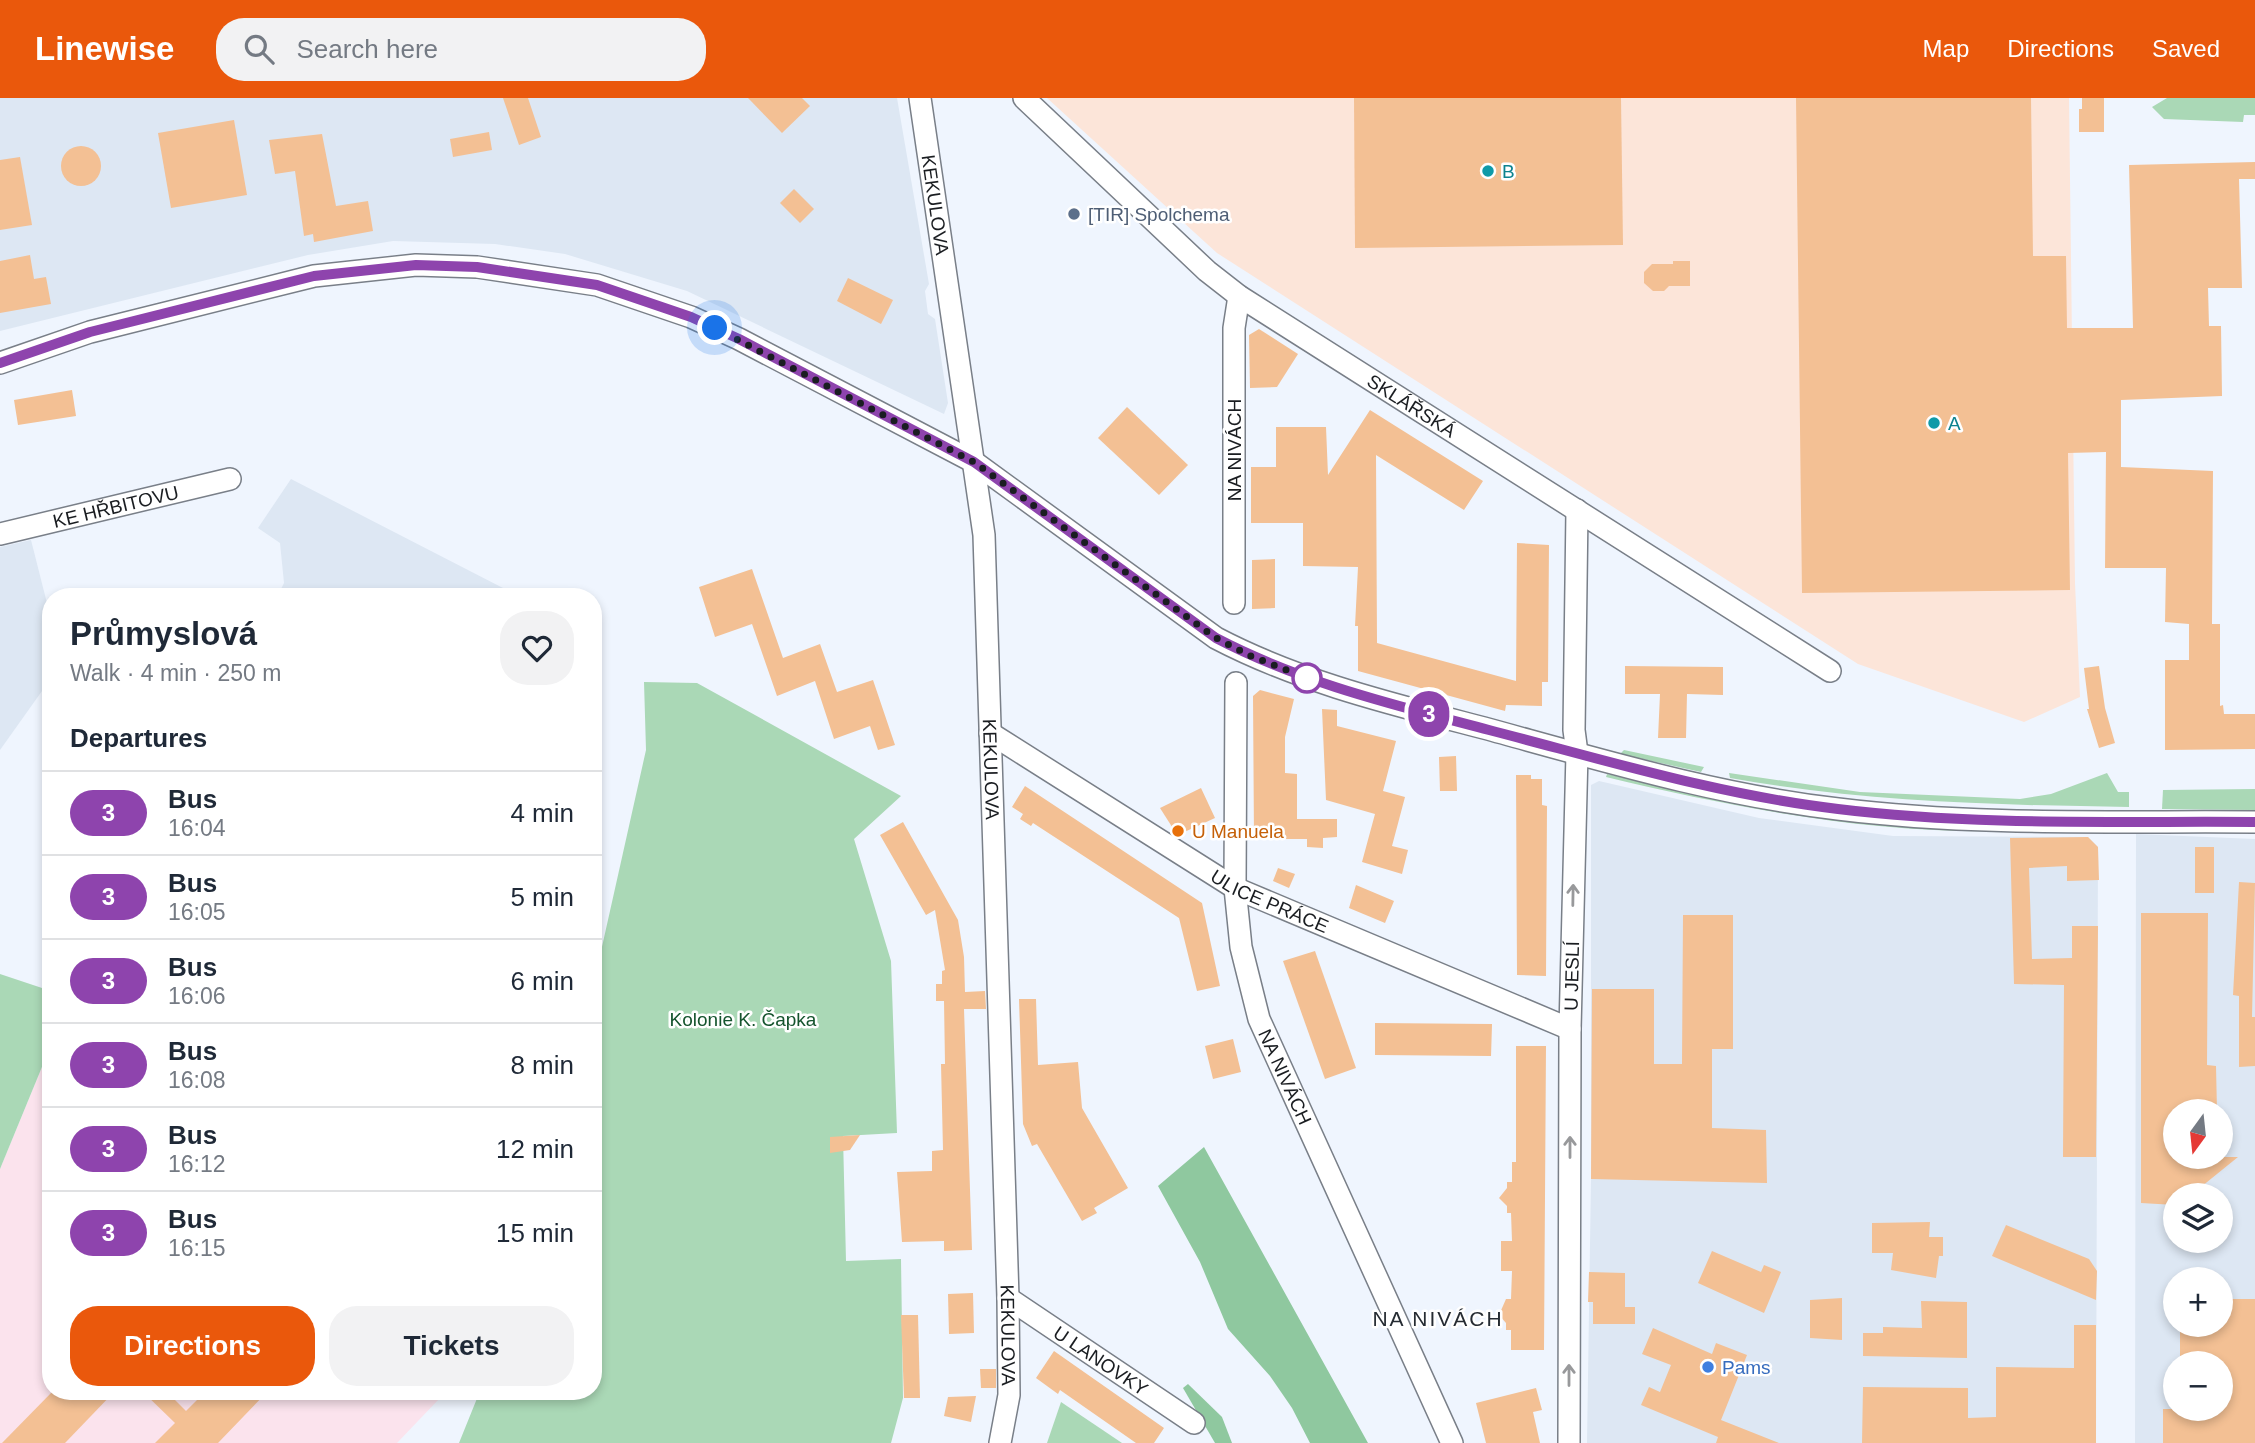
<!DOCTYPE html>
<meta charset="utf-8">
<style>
:root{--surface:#fff;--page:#f2f2f3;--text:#1f2937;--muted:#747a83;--line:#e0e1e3;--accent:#ea580c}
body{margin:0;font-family:Arial,sans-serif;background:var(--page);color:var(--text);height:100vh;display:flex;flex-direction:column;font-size:26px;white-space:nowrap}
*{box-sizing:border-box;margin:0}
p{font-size:23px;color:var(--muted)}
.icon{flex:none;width:38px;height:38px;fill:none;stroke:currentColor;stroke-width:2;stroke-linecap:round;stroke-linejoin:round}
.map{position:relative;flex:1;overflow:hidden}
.side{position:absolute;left:42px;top:490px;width:560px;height:812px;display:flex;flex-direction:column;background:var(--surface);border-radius:28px;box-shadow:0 4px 10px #0003}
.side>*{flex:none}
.badge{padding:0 14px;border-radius:23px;font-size:24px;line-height:46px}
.needle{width:46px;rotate:195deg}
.fabs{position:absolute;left:2163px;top:1001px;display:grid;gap:14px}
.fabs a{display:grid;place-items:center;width:70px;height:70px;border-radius:50%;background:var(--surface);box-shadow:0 4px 10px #0003;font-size:35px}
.you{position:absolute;width:35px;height:35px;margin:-18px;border:5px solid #fff;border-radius:50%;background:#1a73e8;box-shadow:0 0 0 10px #1a73e833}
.map>.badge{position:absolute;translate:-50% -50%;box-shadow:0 0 0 4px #fff}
h2{padding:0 28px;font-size:26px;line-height:63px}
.round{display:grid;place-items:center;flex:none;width:74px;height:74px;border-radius:28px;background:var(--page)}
.head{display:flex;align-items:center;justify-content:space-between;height:119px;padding:0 28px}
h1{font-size:33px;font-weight:700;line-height:52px}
.button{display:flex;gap:14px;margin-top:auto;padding:14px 28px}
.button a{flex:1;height:80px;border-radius:28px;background:var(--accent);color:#fff;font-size:28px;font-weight:700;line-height:80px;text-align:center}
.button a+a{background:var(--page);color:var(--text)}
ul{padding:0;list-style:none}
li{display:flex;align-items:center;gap:21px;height:84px;padding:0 28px;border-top:2px solid var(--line)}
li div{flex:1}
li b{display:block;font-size:26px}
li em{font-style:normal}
li .badge{min-width:77px;font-weight:700;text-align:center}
header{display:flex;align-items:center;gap:42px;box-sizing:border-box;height:98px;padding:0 35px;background:var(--accent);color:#fff}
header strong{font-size:33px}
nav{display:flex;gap:38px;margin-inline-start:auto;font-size:24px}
.search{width:490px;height:63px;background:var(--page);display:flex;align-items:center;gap:18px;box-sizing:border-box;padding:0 24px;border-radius:28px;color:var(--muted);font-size:26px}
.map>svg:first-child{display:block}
.commercial{fill:#fce5d9}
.built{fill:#dde7f3;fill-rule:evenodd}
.education{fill:#fbe3ed}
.green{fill:#aad8b6}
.forest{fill:#8fc89f}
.building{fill:#f3c094}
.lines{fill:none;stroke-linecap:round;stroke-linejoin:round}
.minor-casing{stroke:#797f88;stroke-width:24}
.minor{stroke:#fff;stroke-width:21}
.oneway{stroke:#98999b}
.line-casing{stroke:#fff;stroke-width:16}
.line{stroke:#8e44ad;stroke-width:10}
.walk{stroke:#1a1d21;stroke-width:7;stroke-dasharray:0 12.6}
.culture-dot{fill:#0f9aa8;stroke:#fff;stroke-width:2.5}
.service-dot{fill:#5c6f8a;stroke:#fff;stroke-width:2.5}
.stop-dot{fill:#fff;stroke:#8e44ad;stroke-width:3.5}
.food-dot{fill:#e8710a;stroke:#fff;stroke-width:2.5}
.shop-dot{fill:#3f7fe0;stroke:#fff;stroke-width:2.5}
.labels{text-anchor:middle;stroke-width:5;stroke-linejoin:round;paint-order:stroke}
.culture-label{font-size:19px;fill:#0d838f;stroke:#fff;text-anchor:start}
.street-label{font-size:19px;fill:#1a1d21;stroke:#fff}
.service-label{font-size:19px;fill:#4e5e75;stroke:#fff;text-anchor:start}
.food-label{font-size:19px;fill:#c56008;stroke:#fff;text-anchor:start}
.park-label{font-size:19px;fill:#15542e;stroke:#fff}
.shop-label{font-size:19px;fill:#366cbe;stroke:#fff;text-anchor:start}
.neighbourhood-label{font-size:21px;letter-spacing:2px;fill:#262c33;stroke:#fff}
</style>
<header>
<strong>Linewise</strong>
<div class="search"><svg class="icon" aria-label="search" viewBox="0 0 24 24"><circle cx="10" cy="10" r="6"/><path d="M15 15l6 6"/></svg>Search here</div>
<nav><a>Map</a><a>Directions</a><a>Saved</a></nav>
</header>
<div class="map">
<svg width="2255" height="1345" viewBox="0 0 2255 1345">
<rect width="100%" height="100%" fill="#eff5fe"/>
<!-- commercial -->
<polygon class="commercial" points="1047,0 2069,0 2075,485 2080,599 2024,624 1858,566 1217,155"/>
<!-- built -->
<g class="built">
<polygon points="0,0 897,0 929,186 925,193 928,216 935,221 948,305 944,316 687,193 565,156 495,146 393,143 308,157 0,233"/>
<polygon points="291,381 503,490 503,499 277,499 284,485 280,445 258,430"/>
<polygon points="31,442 51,521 51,549 42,593 0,652 0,449"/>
<polygon points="1599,683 1759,720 1893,738 2088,739 2098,749 2096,1345 1587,1345 1591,1081 1591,687"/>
<path d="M2136 736 2255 741V1345H2135ZM2175 1013H2221V1059H2175ZM2175 1097H2221V1143H2175ZM2175 1181H2221V1227H2175ZM2175 1265H2221V1311H2175Z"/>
</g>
<!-- education -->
<polygon class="education" points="51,947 51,1293 438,1293 440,1300 397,1345 0,1345 0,1071"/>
<!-- green -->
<g class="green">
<polygon points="2167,0 2255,0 2255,17 2244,17 2243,24 2164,21 2152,9"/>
<polygon points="644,584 697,585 901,698 854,741 891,863 897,1035 843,1038 846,1163 901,1161 903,1300 891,1345 459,1345 480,1293 593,1293 593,889 646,652"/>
<polygon points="1624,652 1704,669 1701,674 1620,656"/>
<path d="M1729 675 1860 694 2020 701 2051 696 2107 675 2118 694H2129V709C1995 707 1863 704 1730 680Z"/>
<path d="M1607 676 1684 693 2010 730 2009 733C1872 736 1740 711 1606 679Z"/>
<polygon points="2255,691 2255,712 2162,711 2163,692"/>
<polygon points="0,876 51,893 51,947 0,1071"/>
<polygon points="1061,1304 1122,1345 1047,1345"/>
</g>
<!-- forest -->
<g class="forest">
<polygon points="1204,1049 1368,1345 1310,1345 1292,1310 1270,1278 1228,1231 1200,1164 1158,1088"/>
<polygon points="1188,1286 1222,1319 1232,1345 1215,1345 1183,1290"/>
</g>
<!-- building -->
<g class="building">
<polygon points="503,0 528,0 541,39 519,47"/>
<polygon points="748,0 802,0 810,8 782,35"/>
<polygon points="1354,0 1621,0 1623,147 1355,150"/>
<polygon points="1796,0 2031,0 2033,158 2066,158 2067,230 2133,230 2129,67 2255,64 2255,81 2239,81 2242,190 2208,190 2209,228 2221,228 2222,298 2121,302 2121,369 2213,373 2212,526 2220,526 2220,608 2223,607 2224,616 2255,616 2255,651 2165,652 2165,562 2189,562 2189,526 2165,524 2166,470 2105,470 2106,354 2068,355 2070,492 1802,495"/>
<polygon points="2082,0 2104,0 2104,34 2079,34 2079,11 2082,11"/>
<polygon points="234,22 247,97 171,110 158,35"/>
<polygon points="489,34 492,52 453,59 450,41"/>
<polygon points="322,36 336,108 368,103 373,133 314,144 313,136 304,138 295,73 275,76 269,42"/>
<circle cx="81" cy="68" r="20"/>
<polygon points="20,59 32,127 0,132 0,62"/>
<polygon points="794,91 814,111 800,125 780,105"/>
<polygon points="30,157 34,181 46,179 51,206 0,215 0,163"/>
<polygon points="1673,163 1690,163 1690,188 1669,188 1664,193 1653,193 1644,185 1644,174 1652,166 1673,166"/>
<polygon points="848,180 893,202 881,226 837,203"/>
<polygon points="1259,231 1298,256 1277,289 1250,290 1249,237"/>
<polygon points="72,292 76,318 18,327 14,302"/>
<polygon points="1127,309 1188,367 1159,397 1098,340"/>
<polygon points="1370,312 1483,383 1464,412 1376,357 1377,545 1516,583 1517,445 1549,447 1548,584 1542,584 1542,608 1506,607 1505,613 1358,573 1358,528 1355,528 1358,469 1303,468 1303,425 1251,425 1251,369 1276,369 1276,329 1326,329 1328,377"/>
<polygon points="1275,461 1275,510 1252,511 1252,462"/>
<polygon points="752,471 783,560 820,546 837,594 873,582 895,647 878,652 870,628 834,641 815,583 777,598 752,526 715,539 699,489"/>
<polygon points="1625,568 1723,569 1723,597 1687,596 1686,640 1658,640 1660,596 1625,596"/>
<polygon points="2099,568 2105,610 2115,645 2099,650 2087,611 2089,611 2084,570"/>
<polygon points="1260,592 1294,601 1285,639 1285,675 1297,676 1297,721 1337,721 1337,739 1323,740 1323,750 1307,749 1307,741 1254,741 1253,598"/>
<polygon points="1322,611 1337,612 1337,628 1396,643 1383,693 1405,699 1392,748 1408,752 1402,776 1362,764 1375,716 1326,702"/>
<polygon points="1456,658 1457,693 1440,693 1439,659"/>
<polygon points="1516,677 1531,677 1531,681 1542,681 1542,707 1547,708 1546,878 1517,877"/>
<polygon points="1025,688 1202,805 1220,888 1197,893 1179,820 1033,725 1031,728 1020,721 1023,716 1012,709"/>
<polygon points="1201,690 1215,720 1180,736 1174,732 1160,710"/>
<polygon points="903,724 958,822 964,859 965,894 985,893 986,911 964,911 972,1152 944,1153 944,1143 902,1144 897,1074 932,1073 932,1053 943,1052 941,966 945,966 944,903 936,903 936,886 942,886 942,873 945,872 935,812 926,817 880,737"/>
<polygon points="2088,739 2098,749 2099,782 2067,783 2067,768 2029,770 2032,861 2072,860 2072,828 2098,828 2096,1059 2063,1059 2064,887 2014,886 2010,740"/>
<rect x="2195" y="749" width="19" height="46"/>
<polygon points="1278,770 1295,776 1289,790 1273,783"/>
<polygon points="2239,784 2255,785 2252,919 2255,919 2255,968 2239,969 2239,898 2233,897"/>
<polygon points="1356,787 1394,803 1385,825 1349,810"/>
<polygon points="2141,815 2208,815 2207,967 2216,968 2217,1013 2175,1013 2175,1059 2238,1059 2191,1097 2175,1097 2175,1107 2141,1105"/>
<polygon points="1683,817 1733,817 1733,951 1712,951 1712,1030 1766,1032 1767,1085 1591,1081 1592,891 1654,891 1654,966 1682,966"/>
<polygon points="1315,853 1356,970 1325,981 1283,863"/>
<polygon points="1019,901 1036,901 1038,967 1078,964 1082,1010 1128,1090 1094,1110 1097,1115 1082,1123 1037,1046 1032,1048 1023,1026"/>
<polygon points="1375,925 1492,926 1491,958 1375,957"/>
<polygon points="1233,941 1241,974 1213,981 1205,948"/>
<polygon points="1516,948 1546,948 1544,1252 1511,1252 1511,1232 1506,1232 1506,1225 1499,1217 1506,1201 1511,1201 1512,1173 1501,1173 1501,1143 1512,1143 1511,1115 1507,1115 1507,1108 1499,1100 1507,1090 1507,1084 1512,1084 1512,1064 1516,1064"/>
<polygon points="860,1037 850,1052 830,1055 830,1039"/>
<polygon points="1930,1124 1929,1139 1943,1139 1943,1158 1939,1158 1936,1180 1891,1172 1893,1155 1872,1155 1872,1125"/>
<polygon points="2006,1127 2089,1161 2097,1173 2096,1202 1992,1158"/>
<polygon points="1712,1153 1761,1174 1764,1167 1781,1174 1764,1215 1698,1185"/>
<polygon points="1589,1174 1625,1175 1625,1209 1635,1209 1635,1226 1593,1226 1593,1204 1588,1204"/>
<polygon points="973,1195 974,1235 949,1236 948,1196"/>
<polygon points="1842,1200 1842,1242 1810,1240 1810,1202"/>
<polygon points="2221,1201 2255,1201 2255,1345 2163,1345 2163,1311 2221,1311 2221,1265 2180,1265 2180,1227 2221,1227"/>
<polygon points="1921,1203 1967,1204 1967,1260 1863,1258 1863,1235 1883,1235 1883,1229 1922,1230"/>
<polygon points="901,1217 918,1217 920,1300 904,1300"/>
<polygon points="2074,1227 2096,1227 2096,1345 1862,1345 1863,1289 1968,1290 1968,1320 1996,1319 1996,1269 2074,1270"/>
<polygon points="1653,1230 1712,1256 1716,1245 1747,1257 1721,1322 1779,1345 1716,1345 1718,1339 1641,1307 1649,1289 1660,1294 1671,1267 1642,1256"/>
<polygon points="1054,1253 1164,1330 1154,1345 1136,1345 1060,1292 1058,1296 1036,1280"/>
<polygon points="980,1271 996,1271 996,1290 981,1290"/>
<polygon points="1536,1290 1542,1312 1533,1314 1540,1345 1486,1345 1476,1305"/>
<polygon points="53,1293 115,1293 65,1345 2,1345"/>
<polygon points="142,1293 166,1293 186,1313 206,1293 268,1293 218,1345 155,1345 175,1325"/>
<polygon points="976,1298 971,1324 944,1318 948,1299"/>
</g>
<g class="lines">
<!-- minor casing -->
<g class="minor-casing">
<g id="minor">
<path id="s1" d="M920 0 984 437 1008 1200 1009 1297 1000 1345"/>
<path id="s2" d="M1024 0 1207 173 1239 198 1830 573"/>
<path d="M0 265 90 234 314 178 416 167 477 169 597 187 691 219 739 241 974 364 1216 540C1300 584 1392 606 1484 630 1601 662 1717 697 1838 711 1975 728 2117 723 2255 724"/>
<path id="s3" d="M0 436 230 381"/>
<polyline points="1234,505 1234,230 1239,198"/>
<path id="s4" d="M1236 585 1235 790 1241 849 1259 921 1452 1345"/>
<path id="s5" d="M990 635 1235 790 1570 931"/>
<path id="s6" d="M1008 1200 1194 1325"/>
<path id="s7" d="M1569 1345 1570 931 1577 655 1574 632 1577 412"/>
</g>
</g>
<!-- minor -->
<use href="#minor" class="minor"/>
</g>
<!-- one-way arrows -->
<defs><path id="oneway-shaft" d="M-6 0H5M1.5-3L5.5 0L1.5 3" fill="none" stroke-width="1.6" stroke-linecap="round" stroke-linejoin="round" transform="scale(1.75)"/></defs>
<g class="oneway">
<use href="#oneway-shaft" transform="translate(1573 797) rotate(-89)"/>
<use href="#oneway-shaft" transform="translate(1570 1049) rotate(-90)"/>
<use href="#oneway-shaft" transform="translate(1569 1277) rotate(-90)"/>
</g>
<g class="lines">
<!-- line casing -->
<g class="line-casing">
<path id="line" d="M0 265 90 234 314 178 416 167 477 169 597 187 691 219 739 241 974 364 1216 540C1302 585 1395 607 1489 632 1605 662 1719 697 1838 711 1975 728 2117 723 2255 724"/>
</g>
<!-- line -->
<use href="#line" class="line"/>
<!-- walk -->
<polyline class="walk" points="715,230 974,364 1216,540 1251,558 1307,580"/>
</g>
<!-- markers -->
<g class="culture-dot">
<circle cx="1488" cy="73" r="7"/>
<circle cx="1934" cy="325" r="7"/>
</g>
<circle class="service-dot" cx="1074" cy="116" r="7"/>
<circle class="stop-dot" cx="1307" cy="580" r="14"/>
<circle class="food-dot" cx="1178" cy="733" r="7"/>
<circle class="shop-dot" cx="1708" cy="1269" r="7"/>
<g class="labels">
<!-- culture labels -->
<g class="culture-label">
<text x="1502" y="80">B</text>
<text x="1948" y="332">A</text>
</g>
<!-- street labels -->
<g class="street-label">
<text dy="7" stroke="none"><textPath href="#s1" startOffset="108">KEKULOVA</textPath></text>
<text dy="7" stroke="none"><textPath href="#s2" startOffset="497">SKLÁŘSKÁ</textPath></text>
<text transform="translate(1234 352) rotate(-90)" y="7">NA NIVÁCH</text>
<text dy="7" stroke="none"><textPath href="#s3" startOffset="119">KE HŘBITOVU</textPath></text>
<text dy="7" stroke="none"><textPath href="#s1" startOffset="676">KEKULOVA</textPath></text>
<text dy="7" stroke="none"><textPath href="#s5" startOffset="327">ULICE PRÁCE</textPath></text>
<text dy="7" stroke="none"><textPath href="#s7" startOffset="467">U JESLÍ</textPath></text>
<text dy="7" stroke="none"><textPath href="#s4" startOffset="402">NA NIVÁCH</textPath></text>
<text dy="7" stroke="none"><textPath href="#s1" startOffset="1242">KEKULOVA</textPath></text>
<text dy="7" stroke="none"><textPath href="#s6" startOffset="112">U LANOVKY</textPath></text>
</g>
<!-- service labels -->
<g class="service-label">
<text x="1088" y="123">[TIR] Spolchema</text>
</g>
<!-- food labels -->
<g class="food-label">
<text x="1192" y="740">U Manuela</text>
</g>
<!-- park labels -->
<g class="park-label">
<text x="743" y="928">Kolonie K. Čapka</text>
</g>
<!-- shop labels -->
<g class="shop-label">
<text x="1722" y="1276">Pams</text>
</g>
<!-- neighbourhood labels -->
<g class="neighbourhood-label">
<text x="1438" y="1228">NA NIVÁCH</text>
</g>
</g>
</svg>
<div class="fabs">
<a><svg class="needle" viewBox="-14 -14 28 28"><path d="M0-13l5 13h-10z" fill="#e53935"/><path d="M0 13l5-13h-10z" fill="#747a83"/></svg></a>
<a><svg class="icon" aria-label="layers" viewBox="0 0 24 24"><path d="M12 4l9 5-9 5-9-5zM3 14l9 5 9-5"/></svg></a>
<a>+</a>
<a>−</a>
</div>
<div class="you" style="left:715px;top:230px"></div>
<b class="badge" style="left:1429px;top:616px;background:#8e44ad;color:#fff">3</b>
<section class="side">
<div class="head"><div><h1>Průmyslová</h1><p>Walk · 4 min · 250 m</p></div><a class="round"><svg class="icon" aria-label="heart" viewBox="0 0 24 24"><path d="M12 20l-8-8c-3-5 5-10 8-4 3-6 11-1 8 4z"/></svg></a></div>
<h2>Departures</h2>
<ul>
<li><span class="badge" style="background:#8e44ad;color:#fff">3</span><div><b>Bus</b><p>16:04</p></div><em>4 min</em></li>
<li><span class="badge" style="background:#8e44ad;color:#fff">3</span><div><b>Bus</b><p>16:05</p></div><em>5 min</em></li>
<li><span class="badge" style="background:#8e44ad;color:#fff">3</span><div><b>Bus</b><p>16:06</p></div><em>6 min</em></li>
<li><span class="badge" style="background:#8e44ad;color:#fff">3</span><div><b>Bus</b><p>16:08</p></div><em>8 min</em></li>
<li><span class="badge" style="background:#8e44ad;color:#fff">3</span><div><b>Bus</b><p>16:12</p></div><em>12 min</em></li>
<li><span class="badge" style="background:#8e44ad;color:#fff">3</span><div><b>Bus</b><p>16:15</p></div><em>15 min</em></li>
</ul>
<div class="button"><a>Directions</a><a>Tickets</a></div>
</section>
</div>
